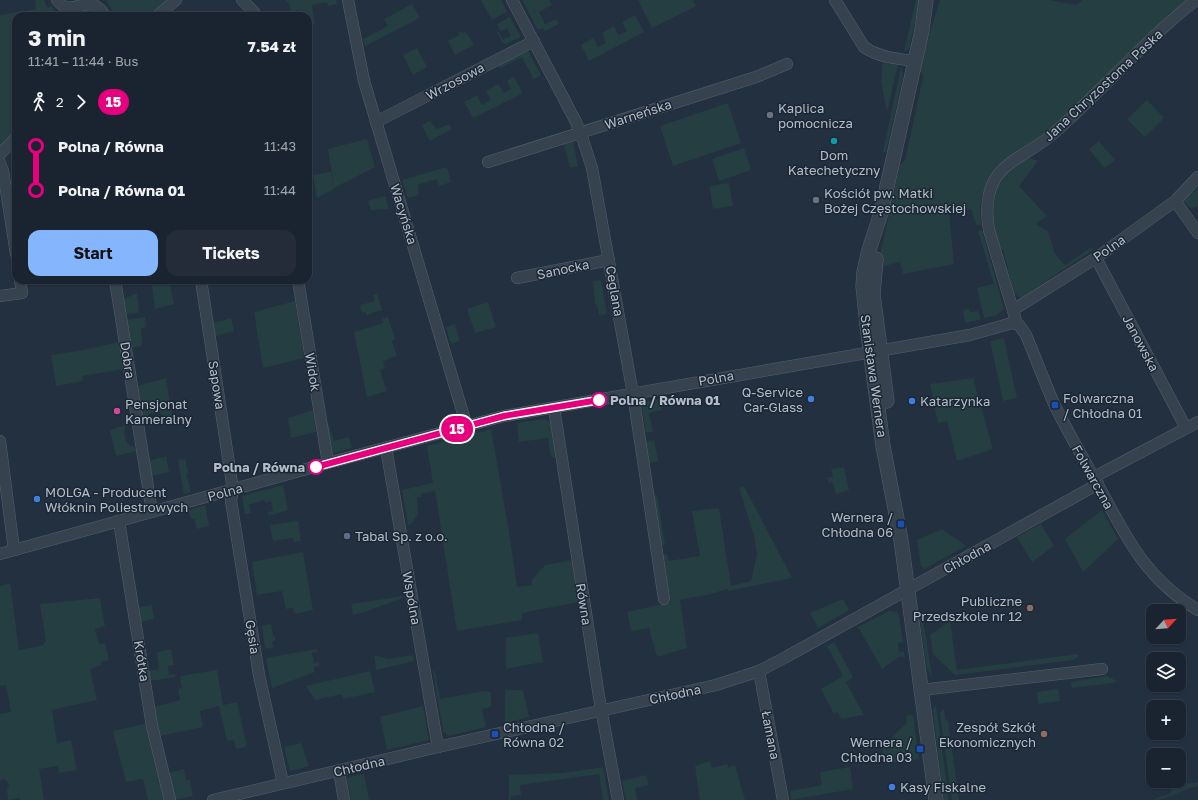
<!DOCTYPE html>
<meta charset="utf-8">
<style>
:root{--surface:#1a2430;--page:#232c38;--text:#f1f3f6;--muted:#9fa4ab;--line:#38414c;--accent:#85b6fd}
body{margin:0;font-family:"Golos Text",sans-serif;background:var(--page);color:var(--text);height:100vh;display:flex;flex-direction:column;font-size:15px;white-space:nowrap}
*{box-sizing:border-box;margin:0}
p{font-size:13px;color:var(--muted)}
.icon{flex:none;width:22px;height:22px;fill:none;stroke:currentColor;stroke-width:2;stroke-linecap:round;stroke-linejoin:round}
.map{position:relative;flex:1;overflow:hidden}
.side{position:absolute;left:12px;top:12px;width:300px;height:272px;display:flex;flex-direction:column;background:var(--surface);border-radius:12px;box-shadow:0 1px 3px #0004,0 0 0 1px var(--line)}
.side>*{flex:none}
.badge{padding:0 8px;border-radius:13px;font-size:14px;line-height:26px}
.needle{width:26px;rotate:64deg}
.tools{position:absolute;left:1146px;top:604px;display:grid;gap:8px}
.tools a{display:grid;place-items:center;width:40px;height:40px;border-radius:8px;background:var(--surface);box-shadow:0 1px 3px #0004,0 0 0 1px var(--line);font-size:20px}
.map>.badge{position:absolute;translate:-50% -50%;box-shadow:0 0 0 2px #fff}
.legs{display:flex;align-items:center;gap:6px;height:44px;padding:0 16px;font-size:13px}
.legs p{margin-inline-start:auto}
.head{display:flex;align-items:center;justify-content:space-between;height:68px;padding:0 16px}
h1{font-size:22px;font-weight:700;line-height:30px}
.cta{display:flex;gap:8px;margin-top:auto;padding:8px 16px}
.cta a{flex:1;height:46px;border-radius:12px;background:var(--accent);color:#111;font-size:16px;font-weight:700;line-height:46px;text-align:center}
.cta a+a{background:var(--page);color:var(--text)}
ul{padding:0 16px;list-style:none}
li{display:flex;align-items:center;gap:14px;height:44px;font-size:15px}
li i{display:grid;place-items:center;width:6px;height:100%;margin:0 5px;background:currentColor}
li i::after{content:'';width:10px;height:10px;margin:-5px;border:3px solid;border-radius:50%;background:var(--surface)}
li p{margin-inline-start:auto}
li:first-child i{background:linear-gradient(#0000 50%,currentColor 0)}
li:last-child i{background:linear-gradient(currentColor 50%,#0000 0)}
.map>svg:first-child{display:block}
.green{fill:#253e41}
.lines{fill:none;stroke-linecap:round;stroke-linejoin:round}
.minor-casing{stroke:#55606d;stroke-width:12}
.tertiary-casing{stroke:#55606d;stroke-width:15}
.minor{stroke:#37424f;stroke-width:11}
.tertiary{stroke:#37424f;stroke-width:14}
.line-1-casing{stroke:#fff;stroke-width:9}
.line-1{stroke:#e6007e;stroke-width:6}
.worship-dot{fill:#6b7280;stroke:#1c2734;stroke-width:1.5}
.culture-dot{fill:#0f9aa8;stroke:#1c2734;stroke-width:1.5}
.shop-dot{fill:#3f7fe0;stroke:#1c2734;stroke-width:1.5}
.stop-1-dot{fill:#fff;stroke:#e6007e;stroke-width:2}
.transit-dot{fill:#1a4fb4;stroke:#1c2734;stroke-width:1.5}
.hotel-dot{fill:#d1479c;stroke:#1c2734;stroke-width:1.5}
.service-dot{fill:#5c6f8a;stroke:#1c2734;stroke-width:1.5}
.education-dot{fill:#8d6e63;stroke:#1c2734;stroke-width:1.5}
.labels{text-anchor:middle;stroke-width:3;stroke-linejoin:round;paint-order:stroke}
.street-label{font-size:13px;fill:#b3bdca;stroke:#1c2734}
.poi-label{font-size:13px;fill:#b3bdca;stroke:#1c2734;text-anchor:start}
.stop-label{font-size:13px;font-weight:bold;fill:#b3bdca;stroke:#1c2734;text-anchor:start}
</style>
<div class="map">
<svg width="1198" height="800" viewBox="0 0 1198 800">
<rect width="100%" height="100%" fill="#233040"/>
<!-- green -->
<g class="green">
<polygon points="35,0 46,0 44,1 48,8 51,6 56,12 62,16 16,16 16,131 0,148 0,15 36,9"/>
<polygon points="106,0 168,0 147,16 116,16"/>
<polygon points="285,0 336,0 337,4 328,6 327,2 312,5 315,24 308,25 308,16 300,16 298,10 290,12 289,3"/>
<polygon points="481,0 501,0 507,12 492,20"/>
<polygon points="522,0 549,0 552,5 539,12 545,24 556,19 559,24 545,31 543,28 538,30"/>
<polygon points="638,0 693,0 696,6 652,28"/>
<polygon points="916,0 920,0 910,44 909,49 904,52"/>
<polygon points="940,0 1049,0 1076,5 1083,0 1187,0 1169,14 1067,116 991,178 982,196 980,206 981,225 976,225 971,209 949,213 954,264 903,274 900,262 884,266 878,264 900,165 905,160 923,77 920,70 927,42"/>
<polygon points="412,4 420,18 365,46 363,39 388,26 384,19"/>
<polygon points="635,15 644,32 589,61 581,45 593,38 598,47 606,43 602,33 614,26 618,35 627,31 622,22"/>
<polygon points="510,17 521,37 506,44 503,43 497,33 499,32 503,40 511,36 507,28 501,31 497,24"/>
<polygon points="462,31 463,33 466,32 474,45 455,55 448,41 459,35 458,33"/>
<polygon points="417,48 427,67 413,75 403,55"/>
<polygon points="527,49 541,75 535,79 533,78 522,57 500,68 498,64"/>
<polygon points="883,60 898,64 887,112 881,82"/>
<polygon points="901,67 903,77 886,152 883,152"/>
<polygon points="514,77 523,93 473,118 464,102 477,95 482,105 491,100 486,91 498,84 504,93 511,89 507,81"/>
<polygon points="1147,100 1164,118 1145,137 1127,119"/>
<polygon points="728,103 741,143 673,166 660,126"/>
<polygon points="430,121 436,129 440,128 449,124 452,129 430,141 422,125"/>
<polygon points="367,139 375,167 334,188 328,149"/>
<polygon points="573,141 578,166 570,168 564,144"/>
<polygon points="1099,141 1115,160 1104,168 1089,149"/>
<polygon points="744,148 751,170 719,181 712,159"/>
<polygon points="1028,157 1038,161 1019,186 1047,216 1036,224 1048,231 1055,254 1065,265 1092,247 1093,250 1022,297 1019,297 1014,293 1003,250 996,249 990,209 997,185 1008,170"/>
<polygon points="447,167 451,182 439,186 437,179 420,184 418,185 419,195 408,198 402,180"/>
<polygon points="331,172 334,189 317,198 313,175"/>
<polygon points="729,183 733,206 713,209 709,186"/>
<polygon points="1198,188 1198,206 1191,208 1184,202 1184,199"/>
<polygon points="385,196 389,209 371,210 368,201"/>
<polygon points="982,230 1004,309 997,315 984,318 977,288 994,284 978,231"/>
<polygon points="162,280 169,280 174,304 155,309 152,285"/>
<polygon points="601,280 607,314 599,315 597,305 595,304 593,281"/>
<polygon points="137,293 139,310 137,313 126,314 124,299"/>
<polygon points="377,294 382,310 366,315 366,312 362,313 360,305 375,301 373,295"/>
<polygon points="295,301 304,358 263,368 254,312"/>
<polygon points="488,302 496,327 475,333 467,309"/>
<polygon points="969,309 970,312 978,311 981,319 965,323 963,310"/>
<polygon points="145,317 146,327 141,328 142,345 139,347 132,348 127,320"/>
<polygon points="388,317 395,339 392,341 397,356 383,361 385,368 380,370 387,391 367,397 354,332 383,323 382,319"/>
<polygon points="231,318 234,331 215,336 213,323"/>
<polygon points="455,324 460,341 451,344 446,327"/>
<polygon points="1004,338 1017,398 1003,401 990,341"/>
<polygon points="120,342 125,369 82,376 83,381 56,386 51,355 78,351"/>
<polygon points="166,378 173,421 162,422 161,412 148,414 148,416 142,417 137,386"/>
<polygon points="973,378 993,449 957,461 947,421 938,423 930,384"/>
<polygon points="660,399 662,410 649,413 653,432 646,433 641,403"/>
<polygon points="313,410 316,432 291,438 288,418"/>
<polygon points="544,419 551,422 555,457 551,457 548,438 519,442 517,423"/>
<path d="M126 425C123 434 124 439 130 446L134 447 137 451 116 456 110 430Z"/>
<polygon points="327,425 329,425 334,441 349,437 352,448 333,453 331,451"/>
<polygon points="491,429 509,531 517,587 532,585 531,581 545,565 573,560 579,602 522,613 522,620 457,631 435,491 421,494 421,497 417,497 418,514 411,524 408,525 402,490 433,483 427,446"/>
<polygon points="654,440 658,461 648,463 645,441"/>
<polygon points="166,456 169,472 151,476 149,461"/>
<polygon points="185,459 188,473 186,474 191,492 184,494 178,460"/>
<polygon points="844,467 849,490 836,494 832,482 829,483 827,478 833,476 831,469"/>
<polygon points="283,485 288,510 269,516 268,512 273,511 271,501 265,503 264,500 249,505 251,513 245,514 242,496"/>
<polygon points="744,486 792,578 728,591 727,589 711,594 680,600 687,648 657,657 649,628 631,631 627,612 671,602 663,555 667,554 668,561 700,556 692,511 719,508 731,586 751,581 757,554 754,536 739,488"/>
<polygon points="657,495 665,545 662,545 654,496"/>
<polygon points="205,505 209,526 197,529 194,519 191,519 188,510"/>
<polygon points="1102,510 1118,539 1083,572 1065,539"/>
<polygon points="298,521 301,541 294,542 293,538 273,541 270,525"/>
<polygon points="1041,524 1054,546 1032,562 1017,537"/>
<polygon points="940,530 943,530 966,546 924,569 921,566 917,540"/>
<polygon points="303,552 313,610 294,614 293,608 286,609 282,591 257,595 252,562"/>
<polygon points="10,583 19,650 44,645 44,643 46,642 40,604 100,598 105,626 95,629 99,644 105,643 109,660 101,662 102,665 90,669 97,700 52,710 57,743 71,740 77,770 59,773 58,766 39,769 44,800 20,800 20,798 8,800 7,789 9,786 8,782 4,779 0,781 0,714 11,712 6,685 0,686 0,586"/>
<polygon points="403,596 403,598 367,611 353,615 351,604"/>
<polygon points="843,599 849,610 818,628 810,613"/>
<polygon points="152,605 154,619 140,622 138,607"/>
<polygon points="889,611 897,612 899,616 903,642 898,643 899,652 904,652 905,657 899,657 882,669 858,627"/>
<polygon points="919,614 921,614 926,637 932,678 927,668"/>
<polygon points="950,621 957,670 1078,654 1078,657 1073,660 955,675 933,654 931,638 929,636"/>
<polygon points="271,624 273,636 275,636 275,640 272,642 273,645 275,647 265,649 262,626"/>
<polygon points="538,633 543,662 506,669 506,645 505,638"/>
<polygon points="834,642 853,677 846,682 864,715 841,719 838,712 834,714 821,689 843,676 827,646"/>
<polygon points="171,649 174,665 168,666 169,675 175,674 176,677 150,681 148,671 159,669 157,652"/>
<polygon points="317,649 317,652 312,653 314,663 319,662 319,666 314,667 315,672 272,688 266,658"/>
<polygon points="374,655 389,659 413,655 414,661 376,670"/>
<polygon points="217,670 223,705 237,702 247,746 238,749 236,748 234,740 227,741 219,706 200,711 203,727 160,736 154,707 180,700 178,689 182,688 180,676"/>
<polygon points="370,671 375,692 343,699 342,694 315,700 306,686"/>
<polygon points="433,671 435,671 440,699 484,691 491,692 491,707 482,709 486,727 449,736 443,731"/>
<polygon points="1107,676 1117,681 1113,683 1072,688 1071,682"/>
<polygon points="1058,689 1060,701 1038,704 1037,692"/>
<polygon points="505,690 523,690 529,717 505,723"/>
<polygon points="936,704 936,706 949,800 944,800 933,712"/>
<polygon points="423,706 429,740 387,750 380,717"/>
<polygon points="944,709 946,721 948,721 959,800 952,800 940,713"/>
<polygon points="913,715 919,759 884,764 882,747 907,723 906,716"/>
<polygon points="148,723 165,800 148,800 143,779 126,782 113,731"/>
<polygon points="301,743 309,766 290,771 284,747"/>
<polygon points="710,761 712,768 727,764 728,767 735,765 745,800 700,800 695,766"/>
<polygon points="603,767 609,800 603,800 599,774 520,785 521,795 511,796 511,800 509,800 509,775 563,773"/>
<polygon points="850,767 853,789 791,800 790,791 822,785 820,772"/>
<polygon points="184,769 186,780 190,780 193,796 174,800 168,773"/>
<polygon points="364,774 369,800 351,800 347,780 349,777"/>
<polygon points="646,775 649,785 635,788 637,800 626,800 622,781"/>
<path d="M1198 782V786C1183 788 1169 800 1154 800V799L1172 793 1170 786Z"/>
</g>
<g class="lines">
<!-- minor casing -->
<g class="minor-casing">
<g id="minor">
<path d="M57 0C68 15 79 3 93 4L101 10 105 16"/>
<polyline points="242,0 254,12 256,16"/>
<polyline points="348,0 364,81 467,427"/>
<polyline points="512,0 576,122 583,140 592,168 633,394 664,599"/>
<path d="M835 0 864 47C878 57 898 59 915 61"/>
<polyline points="157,16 176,0"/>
<polyline points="376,122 534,41"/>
<polyline points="0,154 16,138"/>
<polyline points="488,162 756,77 787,64"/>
<polyline points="0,163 3,171 16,254"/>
<polyline points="1175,201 1198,233"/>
<polyline points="1096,258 1186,428"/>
<polyline points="517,278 609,260"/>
<polyline points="115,280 152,512"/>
<polyline points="201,280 233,490 231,501 259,675 283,783"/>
<polyline points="298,280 328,463"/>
<polyline points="0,296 22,293 20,280"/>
<polyline points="1013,310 1096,258 1175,201 1198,177"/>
<path d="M1016 324 1015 317 989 230C986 213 986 195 995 179 1007 159 1037 149 1054 133 1103 90 1145 40 1196 0"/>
<polyline points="554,408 600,703 618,800"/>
<polyline points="0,441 14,550"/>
<polyline points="386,448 438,747"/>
<polyline points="1094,477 1198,422"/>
<polyline points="119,521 152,726 170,800"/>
<path d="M0 554 328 463 504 416 970 335 1012 323 1019 325 1026 335C1036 359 1045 383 1055 406 1068 432 1083 458 1097 483 1125 535 1145 579 1198 610"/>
<polyline points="759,671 783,800"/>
<polyline points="921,690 1102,669"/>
<polyline points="339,771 344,800"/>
<polyline points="213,800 438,747 716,685 759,671 786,657 1098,484"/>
</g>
</g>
<!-- tertiary casing -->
<g class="tertiary-casing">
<g id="tertiary">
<polyline points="926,0 922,30 893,160 881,213 869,250 864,272 863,286 867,326 883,446 901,540 936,800"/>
<polyline points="876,259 873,294 887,401"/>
</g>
</g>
<!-- minor -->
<use href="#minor" class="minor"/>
<!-- tertiary -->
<use href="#tertiary" class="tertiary"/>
</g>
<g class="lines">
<!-- line-1 casing -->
<g class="line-1-casing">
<polyline id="line-1" points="316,467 504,416 599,400"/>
</g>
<!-- line-1 -->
<use href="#line-1" class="line-1"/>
</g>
<!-- markers -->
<g class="worship-dot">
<circle cx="770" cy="115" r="4"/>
<circle cx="816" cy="200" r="4"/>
</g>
<circle class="culture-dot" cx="834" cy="141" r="4"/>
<g class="shop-dot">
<circle cx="811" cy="399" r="4"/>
<circle cx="912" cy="401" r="4"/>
<circle cx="37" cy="499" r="4"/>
<circle cx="892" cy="787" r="4"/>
</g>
<g class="stop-1-dot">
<circle cx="599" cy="400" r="7"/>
<circle cx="316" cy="467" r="7"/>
</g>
<g class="transit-dot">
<rect x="1051" y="401" width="8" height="8" rx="2"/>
<rect x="897" y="520" width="8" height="8" rx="2"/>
<rect x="491" y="730" width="8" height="8" rx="2"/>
<rect x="916" y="745" width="8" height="8" rx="2"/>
</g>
<circle class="hotel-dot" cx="117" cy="411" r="4"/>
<circle class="service-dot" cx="347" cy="536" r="4"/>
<g class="education-dot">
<circle cx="1030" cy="608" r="4"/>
<circle cx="1044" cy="734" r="4"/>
</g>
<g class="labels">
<!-- street labels -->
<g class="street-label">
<text transform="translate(455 81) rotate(-28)" y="5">Wrzosowa</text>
<text transform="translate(1103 85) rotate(-43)" y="5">Jana Chryzostoma Paska</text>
<text transform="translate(638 114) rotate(-18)" y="5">Warneńska</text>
<text transform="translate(404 214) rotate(73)" y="5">Wacyńska</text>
<text transform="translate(1109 248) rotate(-35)" y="5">Polna</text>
<text transform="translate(563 269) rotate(-12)" y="5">Sanocka</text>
<text transform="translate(615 291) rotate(80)" y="5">Ceglana</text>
<text transform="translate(1141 343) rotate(62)" y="5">Janowska</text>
<text transform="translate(128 360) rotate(81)" y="5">Dobra</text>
<text transform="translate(313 372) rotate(81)" y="5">Widok</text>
<text transform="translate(874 376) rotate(82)" y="5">Stanisława Wernera</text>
<text transform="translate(716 378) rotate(-10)" y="5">Polna</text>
<text transform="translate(217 385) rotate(81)" y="5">Sapowa</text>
<text transform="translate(1093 477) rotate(61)" y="5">Folwarczna</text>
<text transform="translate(225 492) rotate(-15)" y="5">Polna</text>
<text transform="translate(967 557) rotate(-29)" y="5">Chłodna</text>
<text transform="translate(412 598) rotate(80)" y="5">Wspólna</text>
<text transform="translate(584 604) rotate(81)" y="5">Równa</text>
<text transform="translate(253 637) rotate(81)" y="5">Gęsia</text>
<text transform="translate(142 661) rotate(81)" y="5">Krótka</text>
<text transform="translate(675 694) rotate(-12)" y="5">Chłodna</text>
<text transform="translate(771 735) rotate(79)" y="5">Łamana</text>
<text transform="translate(359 766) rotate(-13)" y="5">Chłodna</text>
</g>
<!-- poi labels -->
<g class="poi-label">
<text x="778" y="113">Kaplica<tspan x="778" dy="15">pomocnicza</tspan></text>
<text x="834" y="160" text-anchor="middle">Dom<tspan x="834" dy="15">Katechetyczny</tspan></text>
<text x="824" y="198">Kościół pw. Matki<tspan x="824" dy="15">Bożej Częstochowskiej</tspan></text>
<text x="803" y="397" text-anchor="end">Q-Service<tspan x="803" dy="15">Car-Glass</tspan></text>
<text x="1063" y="403">Folwarczna<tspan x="1063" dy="15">/ Chłodna 01</tspan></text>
<text x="920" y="406">Katarzynka</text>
<text x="125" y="409">Pensjonat<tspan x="125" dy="15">Kameralny</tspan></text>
<text x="45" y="497">MOLGA - Producent<tspan x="45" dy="15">Włóknin Poliestrowych</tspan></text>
<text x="893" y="522" text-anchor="end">Wernera /<tspan x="893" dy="15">Chłodna 06</tspan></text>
<text x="355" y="541">Tabal Sp. z o.o.</text>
<text x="1022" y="606" text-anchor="end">Publiczne<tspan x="1022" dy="15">Przedszkole nr 12</tspan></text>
<text x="503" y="732">Chłodna /<tspan x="503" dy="15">Równa 02</tspan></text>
<text x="1036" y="732" text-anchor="end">Zespół Szkół<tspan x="1036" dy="15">Ekonomicznych</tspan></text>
<text x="912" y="747" text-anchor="end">Wernera /<tspan x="912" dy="15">Chłodna 03</tspan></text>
<text x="900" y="792">Kasy Fiskalne</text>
</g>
<!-- stop labels -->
<g class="stop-label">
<text x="610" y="405">Polna / Równa 01</text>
<text x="305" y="472" text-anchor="end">Polna / Równa</text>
</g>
</g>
</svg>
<div class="tools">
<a><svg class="needle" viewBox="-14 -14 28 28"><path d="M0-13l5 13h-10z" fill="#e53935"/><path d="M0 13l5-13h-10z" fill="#9fa4ab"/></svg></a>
<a><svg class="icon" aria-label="layers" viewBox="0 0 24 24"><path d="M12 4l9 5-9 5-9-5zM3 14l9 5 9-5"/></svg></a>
<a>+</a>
<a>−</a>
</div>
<b class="badge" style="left:457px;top:429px;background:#e6007e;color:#fff">15</b>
<section class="side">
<div class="head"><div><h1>3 min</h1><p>11:41 – 11:44 · Bus</p></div><b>7.54 zł</b></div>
<div class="legs"><svg class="icon" aria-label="walk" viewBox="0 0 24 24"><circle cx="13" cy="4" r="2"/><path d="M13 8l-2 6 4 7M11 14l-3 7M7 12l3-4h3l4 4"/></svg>2<svg class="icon" aria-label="forward" viewBox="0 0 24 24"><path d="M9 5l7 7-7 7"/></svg><b class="badge" style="background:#e6007e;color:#fff">15</b></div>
<ul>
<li><i style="color:#e6007e"></i><b>Polna / Równa</b><p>11:43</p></li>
<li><i style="color:#e6007e"></i><b>Polna / Równa 01</b><p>11:44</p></li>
</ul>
<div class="cta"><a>Start</a><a>Tickets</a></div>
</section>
</div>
